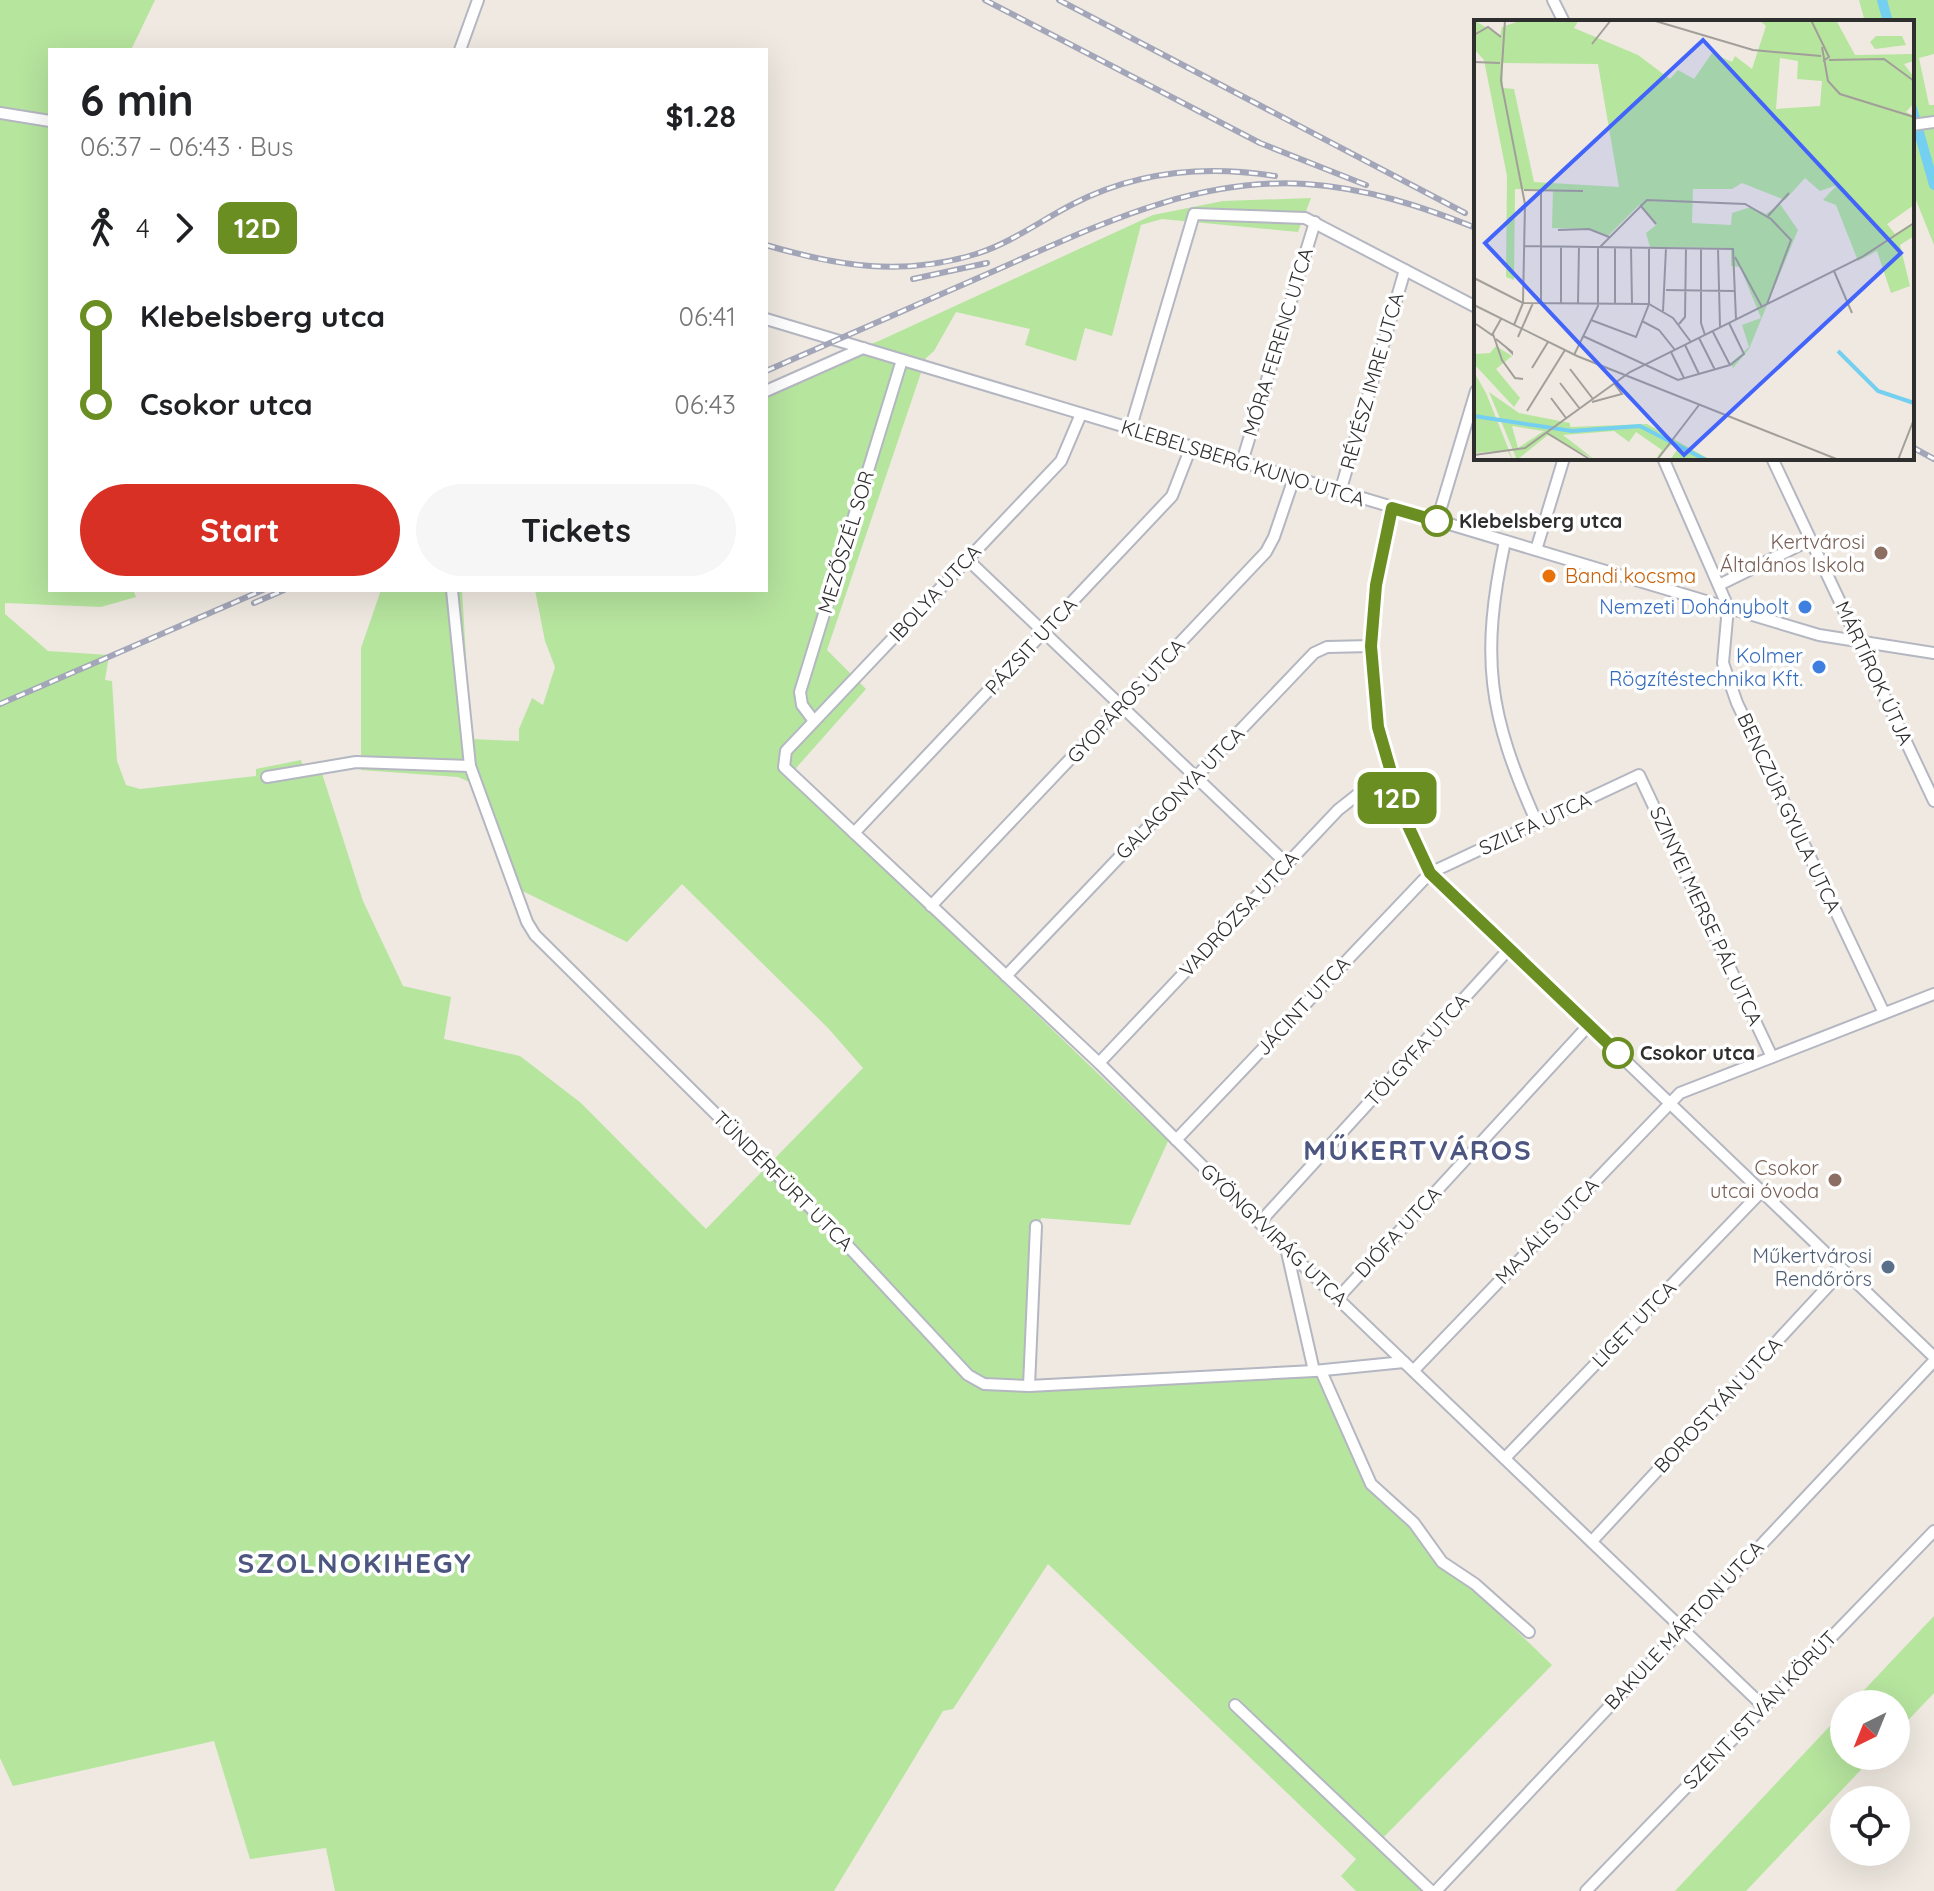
<!DOCTYPE html>
<meta charset="utf-8">
<style>
:root{--surface:#fff;--page:#f6f6f6;--text:#202124;--muted:#757577;--accent:#d93025}
body{margin:0;font-family:Quicksand,sans-serif;background:var(--page);color:var(--text);height:100vh;display:flex;flex-direction:column;font-size:30px;white-space:nowrap}
*{box-sizing:border-box;margin:0}
p{font-size:26px;color:var(--muted)}
.icon{flex:none;width:44px;height:44px;fill:none;stroke:currentColor;stroke-width:2;stroke-linecap:round;stroke-linejoin:round}
.map{position:relative;flex:1;overflow:hidden}
.drawer{position:absolute;left:48px;top:48px;width:720px;height:544px;display:flex;flex-direction:column;background:var(--surface);border-radius:0px;box-shadow:0 8px 32px #0002}
.drawer>*{flex:none}
.badge{padding:0 16px;border-radius:12px;font-size:28px;line-height:52px}
.needle{width:52px;rotate:223deg}
.tools{position:absolute;left:1830px;top:1690px;display:grid;gap:16px}
.tools a{display:grid;place-items:center;width:80px;height:80px;border-radius:50%;background:var(--surface);box-shadow:0 8px 32px #0002;font-size:40px}
.map>.badge{position:absolute;translate:-50% -50%;box-shadow:0 0 0 4px #fff}
.legs{display:flex;align-items:center;gap:12px;height:88px;padding:0 32px;font-size:26px}
.legs p{margin-inline-start:auto}
.overview{display:flex;align-items:center;justify-content:space-between;height:136px;padding:0 32px}
h1{font-size:44px;font-weight:800;line-height:60px}
.primary-button{display:flex;gap:16px;margin-top:auto;padding:16px 32px}
.primary-button a{flex:1;height:92px;border-radius:48px;background:var(--accent);color:#fff;font-size:32px;font-weight:800;line-height:92px;text-align:center}
.primary-button a+a{background:var(--page);color:var(--text)}
ul{padding:0 32px;list-style:none}
li{display:flex;align-items:center;gap:28px;height:88px;font-size:30px}
li i{display:grid;place-items:center;width:12px;height:100%;margin:0 10px;background:currentColor}
li i::after{content:'';width:20px;height:20px;margin:-10px;border:6px solid;border-radius:50%;background:var(--surface)}
li p{margin-inline-start:auto}
li:first-child i{background:linear-gradient(#0000 50%,currentColor 0)}
li:last-child i{background:linear-gradient(currentColor 50%,#0000 0)}
.map>svg:first-child{display:block}
.green{fill:#b6e59e}
.lines{fill:none;stroke-linecap:round;stroke-linejoin:round}
.canal{stroke:#75cff0;stroke-width:10}
.minor-casing{stroke:#b4b7c1;stroke-width:14}
.minor{stroke:#fff;stroke-width:10}
.rail-casing{stroke:#a3a6b8;stroke-width:6}
.rail{stroke:#fff;stroke-width:3;stroke-dasharray:9;stroke-linecap:butt}
.line-1-casing{stroke:#fff;stroke-width:18}
.line-1{stroke:#6b8e23;stroke-width:12}
.stop-1-dot{fill:#fff;stroke:#6b8e23;stroke-width:4}
.education-dot{fill:#8d6e63;stroke:#fff;stroke-width:3}
.food-dot{fill:#e8710a;stroke:#fff;stroke-width:3}
.shop-dot{fill:#3f7fe0;stroke:#fff;stroke-width:3}
.service-dot{fill:#5c6f8a;stroke:#fff;stroke-width:3}
.labels{text-anchor:middle;stroke-width:7;stroke-linejoin:round;paint-order:stroke}
.street-label{font-size:20px;fill:#2e2e2e;stroke:#fff}
.stop-label{font-size:20px;font-weight:bold;fill:#2e2e2e;stroke:#fff;text-anchor:start}
.education-label{font-size:20px;fill:#785e54;stroke:#fff;text-anchor:end}
.food-label{font-size:20px;fill:#c56008;stroke:#fff;text-anchor:start}
.shop-label{font-size:20px;fill:#366cbe;stroke:#fff;text-anchor:end}
.service-label{font-size:20px;fill:#4e5e75;stroke:#fff;text-anchor:end}
.district-label{font-size:28px;font-weight:bold;letter-spacing:2px;fill:#4d5680;stroke:#fff}
.inset-river{fill:none;stroke:#75cff0;stroke-width:4}
.inset-road{fill:none;stroke:#a29e99;stroke-width:2}
.view{fill:#4264fb;fill-opacity:0.15;stroke:#4264fb;stroke-width:4}
.inset-edge{fill:none;stroke:#2e2e2e;stroke-width:4}
</style>
<div class="map">
<svg width="1934" height="1891" viewBox="0 0 1934 1891">
<rect width="100%" height="100%" fill="#efe9e1"/>
<!-- green -->
<g class="green">
<polygon points="0,0 155,0 131,50 50,50 50,590 133,590 136,597 101,607 5,603 5,614 48,651 109,655 105,680 112,681 117,761 126,785 140,789 256,776 256,769 301,760 303,767 319,764 363,901 403,986 451,997 444,1039 520,1056 581,1103 706,1229 863,1068 828,1028 682,884 627,942 510,885 472,783 458,777 361,770 361,648 381,590 462,590 471,739 519,741 519,729 532,698 543,705 555,667 545,641 535,590 766,590 766,385 881,340 1153,215 1223,201 1311,198 1298,232 1162,219 1141,225 1112,336 1085,328 1076,361 1025,345 1030,329 956,312 934,351 926,358 827,650 866,689 789,776 1168,1141 1130,1225 1041,1218 1022,1392 1320,1376 1376,1496 1552,1665 1378,1843 1427,1891 1356,1891 1341,1876 1356,1859 1048,1564 953,1709 943,1711 834,1891 335,1891 326,1848 250,1859 214,1741 13,1786 0,1758"/>
<polygon points="1859,0 1934,0 1934,54 1919,58 1929,105 1934,105 1934,245 1912,190 1912,22 1865,22"/>
<polygon points="1934,1616 1934,1693 1896,1733 1896,1704 1851,1704"/>
<polygon points="1844,1711 1844,1756 1874,1756 1746,1891 1675,1891"/>
</g>
<g class="lines">
<!-- canal -->
<g class="canal">
<polyline points="1882,0 1888,22"/>
<polyline points="1912,108 1934,185"/>
</g>
<!-- minor casing -->
<g class="minor-casing">
<g id="minor">
<polyline points="1553,0 1564,22"/>
<polyline points="460,50 478,0"/>
<polyline points="0,113 50,121"/>
<polyline points="1912,125 1934,122"/>
<polyline points="766,319 1819,635 1934,653"/>
<polyline points="766,391 863,348"/>
<polyline points="1081,414 1061,461 786,751 784,767 1099,1063 1287,1250 1763,1706"/>
<polyline points="1130,430 1194,214 1305,218 1476,307"/>
<polyline points="1663,458 1728,607 1723,663 1737,703 1884,1013"/>
<polyline points="1772,458 1934,801"/>
<polyline points="1242,462 1315,222"/>
<polyline points="1340,492 1405,270"/>
<path d="M1392 508C1359 639 1367 753 1430 873L1934 1357"/>
<polyline points="1437,521 1476,391"/>
<path d="M1505 541C1480 658 1488 714 1537 823"/>
<polyline points="1536,550 1564,458"/>
<polyline points="967,559 1287,864"/>
<polyline points="1721,584 1810,540"/>
<polyline points="452,590 470,766 527,922 535,935 835,1232 968,1375 984,1384 1029,1386 1314,1371 1404,1362"/>
<polyline points="814,721 802,705 800,692 902,360"/>
<polyline points="267,777 356,762 470,766"/>
<polyline points="854,833 1172,496 1191,447"/>
<polyline points="931,906 1266,552 1274,537 1294,478"/>
<polyline points="1006,976 1314,653 1327,647 1371,646"/>
<polyline points="1099,1063 1338,810 1357,795 1392,782"/>
<polyline points="1176,1140 1430,873 1639,775 1772,1057"/>
<polyline points="1261,1221 1509,949"/>
<polyline points="1287,1252 1314,1371"/>
<polyline points="1338,1298 1589,1025"/>
<polyline points="1414,1370 1680,1093 1934,994"/>
<polyline points="1321,1371 1371,1484 1414,1523 1442,1562 1475,1584 1529,1632"/>
<polyline points="1029,1386 1036,1226"/>
<polyline points="1506,1457 1762,1191"/>
<polyline points="1593,1540 1843,1270"/>
<polyline points="1235,1705 1431,1891"/>
<polyline points="1436,1891 1934,1361"/>
<polyline points="1586,1891 1934,1531"/>
</g>
</g>
<!-- minor -->
<use href="#minor" class="minor"/>
<!-- rail casing -->
<g class="rail-casing">
<g id="rail">
<polyline points="985,0 1260,143 1366,185"/>
<polyline points="1059,0 1465,213"/>
<path d="M766 245C837 266 903 277 976 254 1011 243 1040 221 1073 204 1137 171 1205 165 1275 176"/>
<polyline points="913,279 987,263"/>
<path d="M766 371C842 338 918 304 994 271 1095 227 1193 177 1306 184 1366 188 1421 206 1476 228"/>
<polyline points="1912,447 1934,459"/>
<polyline points="254,603 284,590"/>
<polyline points="0,704 263,590"/>
</g>
</g>
<!-- rail -->
<use href="#rail" class="rail"/>
</g>
<g class="lines">
<!-- line-1 casing -->
<g class="line-1-casing">
<polyline id="line-1" points="1437,521 1392,508 1376,585 1371,646 1378,727 1404,817 1430,873 1618,1053"/>
</g>
<!-- line-1 -->
<use href="#line-1" class="line-1"/>
</g>
<!-- markers -->
<g class="stop-1-dot">
<circle cx="1437" cy="521" r="14"/>
<circle cx="1618" cy="1053" r="14"/>
</g>
<g class="education-dot">
<circle cx="1881" cy="553" r="8"/>
<circle cx="1835" cy="1180" r="8"/>
</g>
<circle class="food-dot" cx="1549" cy="576" r="8"/>
<g class="shop-dot">
<circle cx="1805" cy="607" r="8"/>
<circle cx="1819" cy="667" r="8"/>
</g>
<circle class="service-dot" cx="1888" cy="1267" r="8"/>
<g class="labels">
<!-- street labels -->
<g class="street-label">
<text transform="translate(1278 342) rotate(-73)" y="7">MÓRA FERENC UTCA</text>
<text transform="translate(1372 381) rotate(-74)" y="7">RÉVÉSZ IMRE UTCA</text>
<text transform="translate(1243 463) rotate(17)" y="7">KLEBELSBERG KUNO UTCA</text>
<text transform="translate(846 542) rotate(-73)" y="7">MEZŐSZÉL SOR</text>
<text transform="translate(935 593) rotate(-47)" y="7">IBOLYA UTCA</text>
<text transform="translate(1031 646) rotate(-47)" y="7">PÁZSIT UTCA</text>
<text transform="translate(1874 673) rotate(65)" y="7">MÁRTÍROK ÚTJA</text>
<text transform="translate(1126 701) rotate(-47)" y="7">GYOPÁROS UTCA</text>
<text transform="translate(1180 793) rotate(-46)" y="7">GALAGONYA UTCA</text>
<text transform="translate(1789 813) rotate(65)" y="7">BENCZÚR GYULA UTCA</text>
<text transform="translate(1535 824) rotate(-25)" y="7">SZILFA UTCA</text>
<text transform="translate(1239 914) rotate(-47)" y="7">VADRÓZSA UTCA</text>
<text transform="translate(1706 916) rotate(65)" y="7">SZINYEI MERSE PÁL UTCA</text>
<text transform="translate(1303 1006) rotate(-47)" y="7">JÁCINT UTCA</text>
<text transform="translate(1417 1050) rotate(-48)" y="7">TÖLGYFA UTCA</text>
<text transform="translate(783 1181) rotate(45)" y="7">TÜNDÉRFÜRT UTCA</text>
<text transform="translate(1547 1231) rotate(-46)" y="7">MAJÁLIS UTCA</text>
<text transform="translate(1398 1232) rotate(-47)" y="7">DIÓFA UTCA</text>
<text transform="translate(1274 1235) rotate(44)" y="7">GYÖNGYVIRÁG UTCA</text>
<text transform="translate(1634 1324) rotate(-46)" y="7">LIGET UTCA</text>
<text transform="translate(1718 1405) rotate(-47)" y="7">BOROSTYÁN UTCA</text>
<text transform="translate(1684 1625) rotate(-47)" y="7">BAKULE MÁRTON UTCA</text>
<text transform="translate(1760 1710) rotate(-46)" y="7">SZENT ISTVÁN KÖRÚT</text>
</g>
<!-- stop labels -->
<g class="stop-label">
<text x="1459" y="528">Klebelsberg utca</text>
<text x="1640" y="1060">Csokor utca</text>
</g>
<!-- education labels -->
<g class="education-label">
<text x="1865" y="549">Kertvárosi<tspan x="1865" dy="23">Általános Iskola</tspan></text>
<text x="1819" y="1175">Csokor<tspan x="1819" dy="23">utcai óvoda</tspan></text>
</g>
<!-- food labels -->
<g class="food-label">
<text x="1565" y="583">Bandi kocsma</text>
</g>
<!-- shop labels -->
<g class="shop-label">
<text x="1789" y="614">Nemzeti Dohánybolt</text>
<text x="1803" y="663">Kolmer<tspan x="1803" dy="23">Rögzítéstechnika Kft.</tspan></text>
</g>
<!-- service labels -->
<g class="service-label">
<text x="1872" y="1263">Műkertvárosi<tspan x="1872" dy="23">Rendőrörs</tspan></text>
</g>
<!-- district labels -->
<g class="district-label">
<text x="1418" y="1160">MŰKERTVÁROS</text>
<text x="355" y="1573">SZOLNOKIHEGY</text>
</g>
</g>
<!-- overview -->
<g transform="translate(1474 20)">
<rect width="440" height="440" fill="#efe9e1"/>
<path d="M0 0 26 16 28 7 48 0H105L100 8 164 35 196 59 204 50 220 59 238 33 258 42 261 36 278 49 292 6 285 0H362L381 35 440 34V41L430 44 440 57V83L432 92 440 96V185L413 204 421 214 440 202V216L426 225 436 266 417 273 403 231 384 241 362 185 349 180 363 165 346 171 331 158 311 180 268 163 258 169H219L218 203 257 205 258 193 277 187 292 194 306 184 324 210 275 329 259 348 257 343 275 327 268 305 287 298 266 247 257 246V228L176 227 172 213 182 205 166 184 134 216 116 209 78 208 79 170 41 169 40 260 32 257 33 156 10 40 0 29ZM306 38 324 41 323 59 348 61 346 86 302 89ZM28 43 124 44 145 167 60 162 40 69 29 68ZM402 16H428L432 25 401 29 396 22ZM0 319 1 334 16 333 22 326 38 336 22 349 46 378 40 387 0 344ZM0 352 12 373 39 440 33 430 0 433ZM15 372 45 393 96 403V407L173 404 235 439 196 440 205 427 199 423 181 440 188 430 162 412 155 422 140 411 89 415 121 440 74 415 43 440ZM38 406 69 411H70L44 428Z" fill="#b6e59e" fill-rule="evenodd"/>
<path class="inset-river" d="M364 331 404 371 440 383M0 396 98 411 166 406 232 440"/>
<path class="inset-road" d="M31 0 27 61 51 184 49 283 40 305M178 0 279 30 347 36M337 0 355 37 349 41M0 15 14 7 27 17M118 24 137 0M348 27 354 61 366 74 440 97M355 40 410 39 440 61M0 42 26 43M50 170 109 171M166 185 182 204M294 196 315 173M84 210 115 209 135 217M50 226 259 229 262 299M87 227V283M126 227 173 180 271 184 297 199 317 220 293 284M141 227V284M157 228 158 284M227 228V303L231 315M244 229 246 307M261 237 288 287M360 251 378 293M0 258 49 283 175 284 199 298 217 322M192 270 260 271M67 283V170M104 283 105 227M0 285 103 336 365 440M189 291 192 228M117 300 162 317 175 284V228M168 301 185 310 201 330M2 304 18 315 27 299M205 304 211 297 212 228M239 312 256 345M19 314 28 340 41 358 49 359M109 316 204 360 256 345 270 334 255 303M44 317 59 283M225 318 241 350M22 319 38 332V333L33 328M211 325 225 354M197 332 210 358M100 335 124 286V227M58 348 74 322M96 349 119 379M86 363 106 389M77 378 92 398M118 382 148 374 140 363M53 391 91 330M73 413 117 440M0 435 51 428 156 352 388 237 440 203M183 440 225 385M424 440 440 399"/>
<path class="view" d="M229 20 427 233 210 435 11 223Z"/>
<rect width="440" height="440" class="inset-edge"/>
</g>
</svg>
<div class="tools">
<a><svg class="needle" viewBox="-14 -14 28 28"><path d="M0-13l5 13h-10z" fill="#e53935"/><path d="M0 13l5-13h-10z" fill="#757577"/></svg></a>
<a><svg class="icon" aria-label="locate" viewBox="0 0 24 24"><circle cx="12" cy="12" r="6"/><path d="M12 2v4M12 18v4M2 12h4M18 12h4"/></svg></a>
</div>
<b class="badge" style="left:1397px;top:798px;background:#6b8e23;color:#fff">12D</b>
<section class="drawer">
<div class="overview"><div><h1>6 min</h1><p>06:37 – 06:43 · Bus</p></div><b>$1.28</b></div>
<div class="legs"><svg class="icon" aria-label="walk" viewBox="0 0 24 24"><circle cx="13" cy="4" r="2"/><path d="M13 8l-2 6 4 7M11 14l-3 7M7 12l3-4h3l4 4"/></svg>4<svg class="icon" aria-label="forward" viewBox="0 0 24 24"><path d="M9 5l7 7-7 7"/></svg><b class="badge" style="background:#6b8e23;color:#fff">12D</b></div>
<ul>
<li><i style="color:#6b8e23"></i><b>Klebelsberg utca</b><p>06:41</p></li>
<li><i style="color:#6b8e23"></i><b>Csokor utca</b><p>06:43</p></li>
</ul>
<div class="primary-button"><a>Start</a><a>Tickets</a></div>
</section>
</div>
